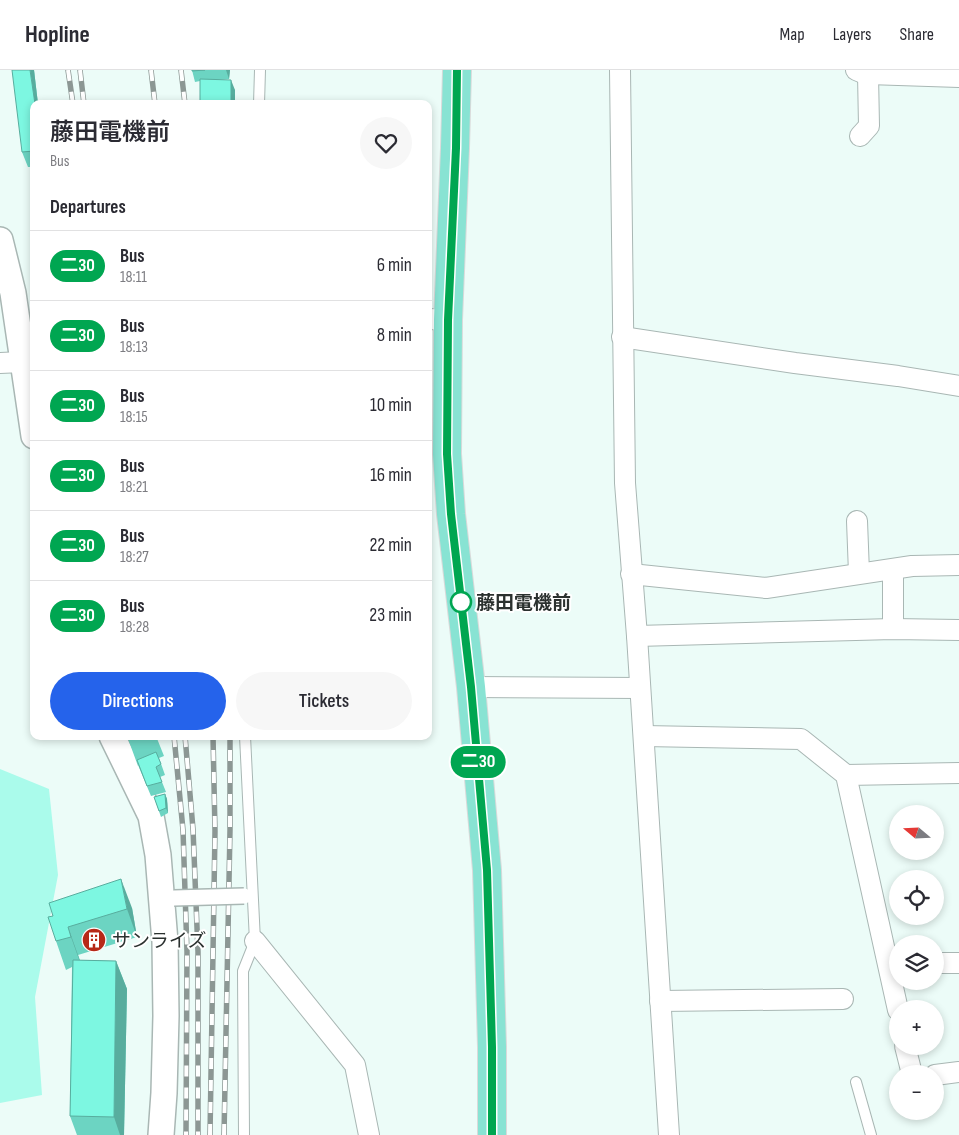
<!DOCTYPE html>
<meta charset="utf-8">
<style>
:root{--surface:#fff;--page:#f7f7f7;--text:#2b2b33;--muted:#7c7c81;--line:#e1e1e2;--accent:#2563eb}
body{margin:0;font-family:"Sofia Sans Condensed","Noto Sans JP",sans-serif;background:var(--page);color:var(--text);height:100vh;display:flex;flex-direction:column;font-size:19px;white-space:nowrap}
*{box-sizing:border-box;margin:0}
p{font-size:16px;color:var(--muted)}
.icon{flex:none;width:28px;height:28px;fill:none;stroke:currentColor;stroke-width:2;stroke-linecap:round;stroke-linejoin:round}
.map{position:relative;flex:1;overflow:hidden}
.panel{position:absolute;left:30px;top:30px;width:402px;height:640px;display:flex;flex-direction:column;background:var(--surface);border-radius:10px;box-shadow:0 2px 8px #0003}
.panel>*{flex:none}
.badge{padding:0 10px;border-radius:16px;font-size:18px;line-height:32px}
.needle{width:32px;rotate:289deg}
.tools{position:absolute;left:889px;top:735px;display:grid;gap:10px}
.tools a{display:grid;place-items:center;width:55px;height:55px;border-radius:50%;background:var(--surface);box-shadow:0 2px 8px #0003;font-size:25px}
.map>.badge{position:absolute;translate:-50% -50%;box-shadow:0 0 0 2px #fff}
h2{padding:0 20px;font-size:19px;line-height:45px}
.round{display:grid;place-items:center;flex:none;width:52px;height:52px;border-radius:26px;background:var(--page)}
.headline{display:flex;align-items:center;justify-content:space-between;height:85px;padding:0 20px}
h1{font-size:24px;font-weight:600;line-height:38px}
.button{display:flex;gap:10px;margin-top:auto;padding:10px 20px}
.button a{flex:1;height:58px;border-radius:30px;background:var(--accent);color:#fff;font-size:20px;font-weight:600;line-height:58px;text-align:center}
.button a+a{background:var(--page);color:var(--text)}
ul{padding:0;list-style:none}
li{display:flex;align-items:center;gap:15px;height:70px;padding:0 20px;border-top:1px solid var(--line)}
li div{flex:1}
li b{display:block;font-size:19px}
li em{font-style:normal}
li .badge{min-width:55px;font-weight:700;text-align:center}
header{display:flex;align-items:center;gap:30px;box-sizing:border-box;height:70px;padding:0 25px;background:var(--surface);border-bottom:1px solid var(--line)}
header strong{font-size:24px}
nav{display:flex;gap:28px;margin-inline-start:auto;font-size:18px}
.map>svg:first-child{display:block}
.green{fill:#aafbeb}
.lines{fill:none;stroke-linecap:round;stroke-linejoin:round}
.service-casing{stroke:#a9b7b4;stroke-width:12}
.minor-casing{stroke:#a9b7b4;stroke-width:22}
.tertiary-casing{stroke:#a9b7b4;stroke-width:28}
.trunk-casing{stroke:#d9dada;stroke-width:30}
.service{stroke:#fff;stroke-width:10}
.minor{stroke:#fff;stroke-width:20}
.tertiary{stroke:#fff;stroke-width:25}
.trunk{stroke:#88e3d3;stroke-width:28}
.rail-casing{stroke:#8c9794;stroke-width:5.5}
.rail{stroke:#fff;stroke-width:4;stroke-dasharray:11;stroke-linecap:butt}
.pedestrian-bridge-casing{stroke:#a9b7b4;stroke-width:18;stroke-linecap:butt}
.pedestrian-bridge{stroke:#fff;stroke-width:15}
.wall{fill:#6cd4c2}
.shaded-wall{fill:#58ad9e}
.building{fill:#7df7e1;stroke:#58ad9e}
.line-casing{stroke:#fff;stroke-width:11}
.line{stroke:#00a651;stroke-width:8}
.stop-dot{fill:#fff;stroke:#00a651;stroke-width:2.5}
.labels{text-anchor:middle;stroke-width:4;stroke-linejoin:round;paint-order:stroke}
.stop-label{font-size:19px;font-weight:bold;fill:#2b312f;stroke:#fff;text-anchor:start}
.poi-label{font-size:19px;fill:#2b312f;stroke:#fff;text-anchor:start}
</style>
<header>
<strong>Hopline</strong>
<nav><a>Map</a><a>Layers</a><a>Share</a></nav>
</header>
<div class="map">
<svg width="959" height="1065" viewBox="0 0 959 1065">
<rect width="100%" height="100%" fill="#ecfcf8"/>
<!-- green -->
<polygon class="green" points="0,699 49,719 58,805 35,927 42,1025 0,1033"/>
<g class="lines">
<!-- service casing -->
<g class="service-casing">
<g id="service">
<polyline points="259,34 260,0"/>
<polyline points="856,1012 871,1065"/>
<polyline points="244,1065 243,901 255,871 245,666"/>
</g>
</g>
<!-- minor casing -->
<g class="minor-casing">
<g id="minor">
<polyline points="620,0 625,413 637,566 669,1065"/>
<polyline points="856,0 863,3 868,4 959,7"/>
<polyline points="860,66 869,56 868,4"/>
<polyline points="429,249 448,250"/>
<polyline points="622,267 795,293 898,306 959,316"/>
<polyline points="0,293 22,292"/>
<polyline points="857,451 859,503"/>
<polyline points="893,500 893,559"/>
<polyline points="631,504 766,518 912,496 959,495"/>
<polyline points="637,566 893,559 959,560"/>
<polyline points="471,617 640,618"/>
<polyline points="644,666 801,669 846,705 898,940"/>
<polyline points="846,705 959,703"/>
<polyline points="255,871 355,995 369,1065"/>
<polyline points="935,893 959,893"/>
<polyline points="660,931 843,929"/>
<polyline points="905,976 912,1004"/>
<polyline points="935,1005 959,1002"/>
</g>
</g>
<!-- tertiary casing -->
<g class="tertiary-casing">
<g id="tertiary">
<polyline points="0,170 13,223 34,366"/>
<polyline points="112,666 151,746 158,785 165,872 166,946 164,1023 161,1065"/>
</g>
</g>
<!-- trunk casing -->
<g class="trunk-casing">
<polyline id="trunk" points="457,0 455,78 448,250 447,384 451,444 471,617 487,800 492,977 492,1065"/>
</g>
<!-- service -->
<use href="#service" class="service"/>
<!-- minor -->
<use href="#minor" class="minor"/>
<!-- tertiary -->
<use href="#tertiary" class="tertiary"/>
<!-- trunk -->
<use href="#trunk" class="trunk"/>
<!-- rail casing -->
<g class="rail-casing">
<g id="rail">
<polyline points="68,0 73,34"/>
<polyline points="80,0 84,34"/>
<polyline points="151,0 155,34"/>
<polyline points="181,0 185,34"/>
<polyline points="174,666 183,760 187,882 186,1065"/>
<polyline points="185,666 193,759 198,882 198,1065"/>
<polyline points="210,1065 215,761 213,666"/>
<polyline points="224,1065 230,760 230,666"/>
</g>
</g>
<!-- rail -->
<use href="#rail" class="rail"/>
<!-- pedestrian-bridge casing -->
<g class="pedestrian-bridge-casing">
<polyline id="pedestrian-bridge" points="174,828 244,826"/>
</g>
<!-- pedestrian-bridge -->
<use href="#pedestrian-bridge" class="pedestrian-bridge"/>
</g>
<!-- wall -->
<g class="wall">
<polygon points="34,0 38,34 34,34 34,97 28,97 22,82"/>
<polygon points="192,0 230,0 229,9 218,10 235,20 235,34 200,34 200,11 195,12"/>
<polygon points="127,666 156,666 164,686 159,688 165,705 160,707 166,722 151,726 138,695 138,696"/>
<polygon points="165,724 167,729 168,743 161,747 154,727"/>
<polygon points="132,838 137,867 78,885 80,890 116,891 127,919 124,1065 77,1065 70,1046 72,897 66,900 56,871 53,846"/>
</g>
<!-- shaded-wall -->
<g class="shaded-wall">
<polygon points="30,0 34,0 38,34 35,34"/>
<polygon points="226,0 230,0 229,9"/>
<polygon points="231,10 235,20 235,34 231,34"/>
<polygon points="165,724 167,729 168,743 166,738"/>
<polygon points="121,809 132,838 137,867 127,839"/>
<polygon points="68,857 78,885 81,895 71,867"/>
<polygon points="116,891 127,919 124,1065 120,1065 114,1047"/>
</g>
<!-- building -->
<g class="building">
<polygon points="12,0 30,0 35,34 34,34 34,81 22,82"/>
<polygon points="192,0 205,0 192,1"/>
<polygon points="200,9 231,10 231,34 200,34"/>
<polygon points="156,682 161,694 156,697 162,712 147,716 137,690"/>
<polygon points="165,724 166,738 159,741 154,727"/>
<polygon points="121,809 127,839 68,857 71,867 56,871 48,847 53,846 49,833"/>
<polygon points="73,890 116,891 114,1047 70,1046"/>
</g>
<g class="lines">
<!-- line casing -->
<g class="line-casing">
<polyline id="line" points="457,0 456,78 448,250 447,384 451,444 471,617 487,800 492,977 492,1065"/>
</g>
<!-- line -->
<use href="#line" class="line"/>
</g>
<!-- icons -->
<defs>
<g id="building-disc" transform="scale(1.25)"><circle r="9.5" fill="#b72918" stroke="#fff"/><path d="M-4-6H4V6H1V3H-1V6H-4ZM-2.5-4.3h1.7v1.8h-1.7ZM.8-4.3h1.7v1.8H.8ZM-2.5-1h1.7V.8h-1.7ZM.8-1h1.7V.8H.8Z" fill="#fff"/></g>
</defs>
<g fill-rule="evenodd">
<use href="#building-disc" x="94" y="870"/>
</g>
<!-- markers -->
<circle class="stop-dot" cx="461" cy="532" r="10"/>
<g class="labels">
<!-- stop labels -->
<g class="stop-label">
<text x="476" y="539">藤田電機前</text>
</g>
<!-- poi labels -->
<g class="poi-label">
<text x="112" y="877">サンライズ</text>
</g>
</g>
</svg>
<div class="tools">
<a><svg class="needle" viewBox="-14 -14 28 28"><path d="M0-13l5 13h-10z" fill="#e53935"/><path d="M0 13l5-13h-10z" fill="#7c7c81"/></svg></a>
<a><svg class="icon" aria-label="locate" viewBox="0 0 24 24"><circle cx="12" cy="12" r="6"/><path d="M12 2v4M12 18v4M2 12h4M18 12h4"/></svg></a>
<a><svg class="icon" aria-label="layers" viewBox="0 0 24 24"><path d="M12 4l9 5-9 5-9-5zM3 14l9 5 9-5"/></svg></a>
<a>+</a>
<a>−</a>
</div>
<b class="badge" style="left:478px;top:692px;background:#00a651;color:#fff">二30</b>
<section class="panel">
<div class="headline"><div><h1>藤田電機前</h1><p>Bus</p></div><a class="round"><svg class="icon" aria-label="heart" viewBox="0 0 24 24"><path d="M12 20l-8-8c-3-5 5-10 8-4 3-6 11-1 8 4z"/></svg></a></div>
<h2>Departures</h2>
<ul>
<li><span class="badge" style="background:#00a651;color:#fff">二30</span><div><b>Bus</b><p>18:11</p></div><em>6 min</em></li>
<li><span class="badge" style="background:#00a651;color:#fff">二30</span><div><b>Bus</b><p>18:13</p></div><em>8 min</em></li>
<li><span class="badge" style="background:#00a651;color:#fff">二30</span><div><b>Bus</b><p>18:15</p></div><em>10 min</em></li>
<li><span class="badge" style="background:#00a651;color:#fff">二30</span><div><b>Bus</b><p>18:21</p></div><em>16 min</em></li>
<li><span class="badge" style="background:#00a651;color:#fff">二30</span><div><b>Bus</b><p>18:27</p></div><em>22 min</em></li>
<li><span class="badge" style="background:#00a651;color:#fff">二30</span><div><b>Bus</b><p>18:28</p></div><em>23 min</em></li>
</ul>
<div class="button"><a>Directions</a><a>Tickets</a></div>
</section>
</div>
